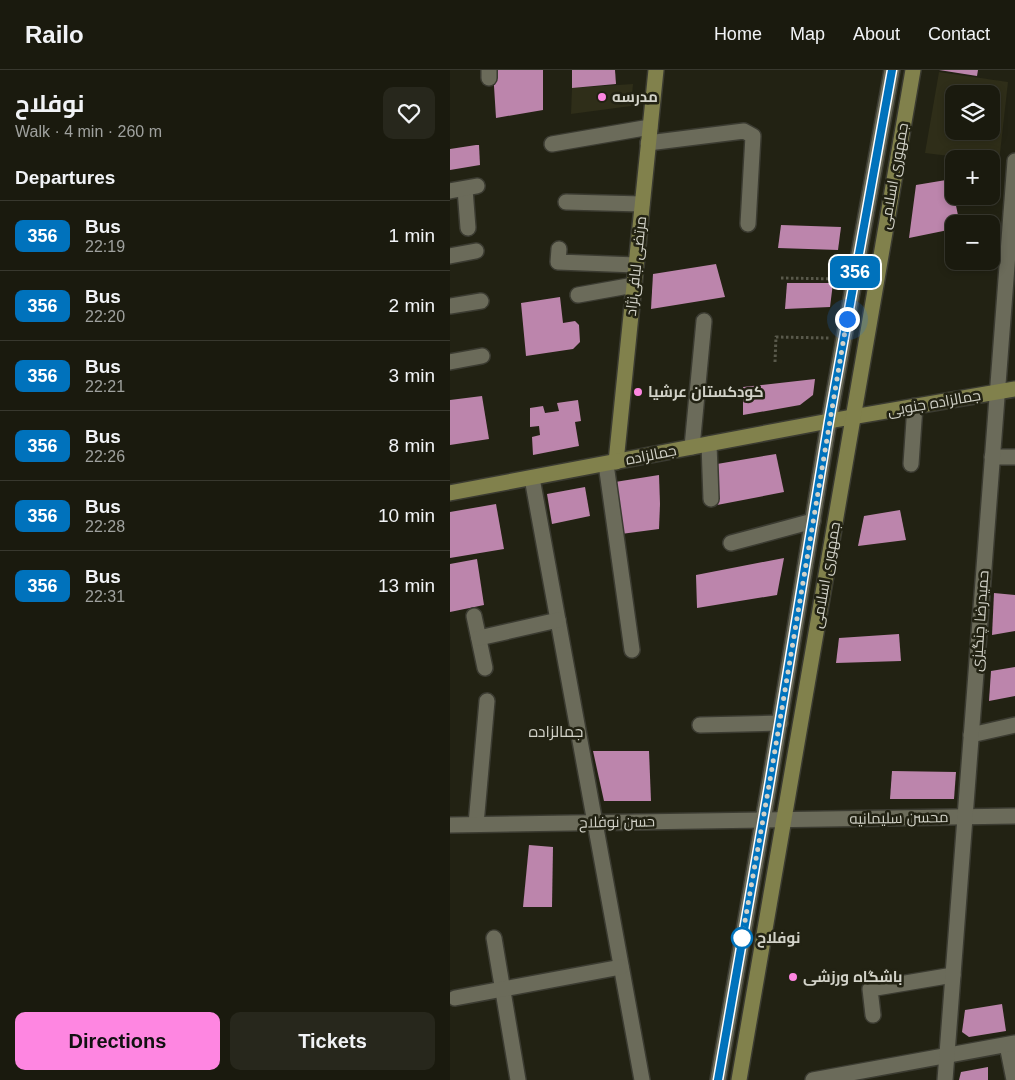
<!DOCTYPE html>
<meta charset="utf-8">
<style>
:root{--surface:#1a1a0e;--page:#27271c;--text:#f1f3f6;--muted:#9fa19e;--line:#38382e;--accent:#fe86e1}
body{margin:0;font-family:Arial,Cairo,sans-serif;background:var(--page);color:var(--text);height:100vh;display:flex;flex-direction:column;font-size:19px;white-space:nowrap}
*{box-sizing:border-box;margin:0}
p{font-size:16px;color:var(--muted)}
.icon{flex:none;width:28px;height:28px;fill:none;stroke:currentColor;stroke-width:2;stroke-linecap:round;stroke-linejoin:round}
.map{position:relative;flex:1;overflow:hidden}
.side{display:flex;flex-direction:column;background:var(--surface);width:450px}
.side>*{flex:none}
.badge{padding:0 10px;border-radius:8px;font-size:18px;line-height:32px}
.controls{position:absolute;left:495px;top:15px;display:grid;gap:10px}
.controls a{display:grid;place-items:center;width:55px;height:55px;border-radius:10px;background:var(--surface);box-shadow:0 2px 8px #0003,0 0 0 1px var(--line);font-size:25px}
.you{position:absolute;width:25px;height:25px;margin:-12px;border:4px solid #fff;border-radius:50%;background:#1a73e8;box-shadow:0 0 0 8px #1a73e833}
.map>.badge{position:absolute;translate:-50% -50%;box-shadow:0 0 0 2px #fff}
h2{padding:0 15px;font-size:19px;line-height:45px}
.round{display:grid;place-items:center;flex:none;width:52px;height:52px;border-radius:10px;background:var(--page)}
.overview{display:flex;align-items:center;justify-content:space-between;height:85px;padding:0 15px}
h1{font-size:24px;font-weight:700;line-height:38px}
.primary-button{display:flex;gap:10px;margin-top:auto;padding:10px 15px}
.primary-button a{flex:1;height:58px;border-radius:10px;background:var(--accent);color:#111;font-size:20px;font-weight:700;line-height:58px;text-align:center}
.primary-button a+a{background:var(--page);color:var(--text)}
ul{padding:0;list-style:none}
li{display:flex;align-items:center;gap:15px;height:70px;padding:0 15px;border-top:1px solid var(--line)}
li div{flex:1}
li b{display:block;font-size:19px}
li em{font-style:normal}
li .badge{min-width:55px;font-weight:700;text-align:center}
header{display:flex;align-items:center;gap:30px;box-sizing:border-box;height:70px;padding:0 25px;background:var(--surface);border-bottom:1px solid var(--line)}
header strong{font-size:24px}
nav{display:flex;gap:28px;margin-inline-start:auto;font-size:18px}
main{display:flex;flex:1;min-height:0}
.map>svg:first-child{display:block}
.built{fill:#2f2e19;fill-rule:evenodd}
.building{fill:#bc85ac}
.lines{fill:none;stroke-linecap:round;stroke-linejoin:round}
.minor-casing{stroke:#3b3b31;stroke-width:18}
.major-casing{stroke:#3b3b31;stroke-width:18}
.path{stroke:#59594b;stroke-width:3;stroke-dasharray:2.5 2.5;stroke-linecap:butt}
.minor{stroke:#6b6b5a;stroke-width:15}
.major{stroke:#81814c;stroke-width:15}
.line-casing{stroke:#fff;stroke-width:11}
.line{stroke:#0072bc;stroke-width:8}
.walk{stroke:#d2d2c8;stroke-width:5;stroke-dasharray:0 9}
.poi-dot{fill:#fe86e1;stroke:#222213;stroke-width:2}
.stop-dot{fill:#fff;stroke:#0072bc;stroke-width:2.5}
.labels{text-anchor:middle;stroke-width:5;stroke-linejoin:round;paint-order:stroke}
.poi-label{font-size:15px;font-weight:bold;fill:#d2d2c8;stroke:#222213;text-anchor:start}
.street-label{font-size:15px;fill:#d2d2c8;stroke:#222213}
.stop-label{font-size:15px;font-weight:bold;fill:#d2d2c8;stroke:#222213;text-anchor:start}
.neighbourhood-label{font-size:16px;fill:#d2d2c8;stroke:#222213}
</style>
<header>
<strong>Railo</strong>
<nav><a>Home</a><a>Map</a><a>About</a><a>Contact</a></nav>
</header>
<main>
<section class="side">
<div class="overview"><div><h1>نوفلاح</h1><p>Walk · 4 min · 260 m</p></div><a class="round"><svg class="icon" aria-label="heart" viewBox="0 0 24 24"><path d="M12 20l-8-8c-3-5 5-10 8-4 3-6 11-1 8 4z"/></svg></a></div>
<h2>Departures</h2>
<ul>
<li><span class="badge" style="background:#0072bc;color:#fff">356</span><div><b>Bus</b><p>22:19</p></div><em>1 min</em></li>
<li><span class="badge" style="background:#0072bc;color:#fff">356</span><div><b>Bus</b><p>22:20</p></div><em>2 min</em></li>
<li><span class="badge" style="background:#0072bc;color:#fff">356</span><div><b>Bus</b><p>22:21</p></div><em>3 min</em></li>
<li><span class="badge" style="background:#0072bc;color:#fff">356</span><div><b>Bus</b><p>22:26</p></div><em>8 min</em></li>
<li><span class="badge" style="background:#0072bc;color:#fff">356</span><div><b>Bus</b><p>22:28</p></div><em>10 min</em></li>
<li><span class="badge" style="background:#0072bc;color:#fff">356</span><div><b>Bus</b><p>22:31</p></div><em>13 min</em></li>
</ul>
<div class="primary-button"><a>Directions</a><a>Tickets</a></div>
</section>
<div class="map">
<svg width="565" height="1010" viewBox="0 0 565 1010">
<rect width="100%" height="100%" fill="#222213"/>
<!-- built -->
<g class="built">
<path d="M489 2 558 12 549 92 541 91V89H524L475 83ZM504 24H541V61H504Z"/>
<polygon points="183,14 181,36 121,44 122,18"/>
</g>
<!-- building -->
<g class="building">
<polygon points="43,0 93,0 93,40 46,48"/>
<polygon points="122,0 165,0 166,14 122,18"/>
<polygon points="489,0 528,0 527,6"/>
<polygon points="26,75 29,75 30,95 0,100 0,79"/>
<polygon points="502,109 504,126 509,150 502,151 503,159 459,168 466,115"/>
<polygon points="331,155 391,157 388,180 328,178"/>
<polygon points="266,194 275,227 201,239 203,204"/>
<polygon points="337,213 383,213 380,237 335,239"/>
<polygon points="110,227 113,253 125,251 129,255 130,272 123,279 76,286 71,233"/>
<polygon points="365,309 363,325 350,335 293,345 293,317"/>
<polygon points="32,326 39,369 0,375 0,330"/>
<polygon points="128,330 131,351 125,352 129,376 83,385 82,367 90,365 89,356 80,357 80,338 93,336 95,343 109,341 107,333"/>
<polygon points="326,384 334,422 267,435 267,394"/>
<polygon points="209,405 210,434 209,459 171,464 165,412"/>
<polygon points="135,417 140,446 102,454 97,424"/>
<polygon points="46,434 54,479 0,488 0,442"/>
<polygon points="450,440 456,470 408,476 414,446"/>
<polygon points="334,488 327,525 247,538 246,505"/>
<polygon points="27,489 34,535 0,542 0,494"/>
<polygon points="544,523 565,525 565,561 542,565"/>
<polygon points="449,564 451,591 386,593 389,568"/>
<polygon points="565,597 565,626 539,631 541,601"/>
<polygon points="143,681 199,681 201,731 154,731"/>
<polygon points="442,701 506,702 504,729 440,729"/>
<polygon points="79,775 103,777 102,837 73,837"/>
<polygon points="552,934 556,961 519,967 512,962 515,940"/>
<polygon points="538,997 538,1010 509,1010 511,1002"/>
</g>
<g class="lines">
<!-- minor casing -->
<g class="minor-casing">
<g id="minor">
<polyline points="39,0 39,8"/>
<polyline points="198,73 294,61 303,66 298,154"/>
<polyline points="102,74 200,57"/>
<polyline points="15,119 18,158"/>
<polyline points="0,121 27,116"/>
<polyline points="116,132 192,134"/>
<polyline points="109,179 108,192 186,195"/>
<polyline points="0,186 26,181"/>
<polyline points="128,225 184,215"/>
<polyline points="0,236 31,231"/>
<polyline points="0,292 32,286"/>
<polyline points="259,374 261,429"/>
<polyline points="242,377 254,251"/>
<polyline points="542,387 565,387"/>
<polyline points="156,394 182,580"/>
<polyline points="461,394 465,336"/>
<polyline points="82,408 192,1010"/>
<polyline points="281,473 363,451"/>
<polyline points="24,546 35,598"/>
<polyline points="29,568 108,550"/>
<polyline points="250,655 330,653"/>
<polyline points="521,665 565,655"/>
<polyline points="26,754 37,631"/>
<polyline points="0,755 565,746"/>
<polyline points="44,868 68,1010"/>
<polyline points="5,928 171,897"/>
<polyline points="423,945 420,919 503,905"/>
<polyline points="557,975 564,1010"/>
<polyline points="268,1010 320,710 379,351 442,0"/>
<polyline points="363,1010 565,973"/>
<polyline points="495,1010 565,91"/>
</g>
</g>
<!-- major casing -->
<g class="major-casing">
<g id="major">
<polyline points="166,392 206,0"/>
<polyline points="0,423 379,351 565,319"/>
<polyline points="289,1010 463,0"/>
</g>
</g>
<!-- path -->
<g class="path">
<polyline points="331,208 391,209"/>
<polyline points="325,292 326,267 379,268"/>
</g>
<!-- minor -->
<use href="#minor" class="minor"/>
<!-- major -->
<use href="#major" class="major"/>
</g>
<g class="lines">
<!-- line casing -->
<g class="line-casing">
<polyline id="line" points="268,1010 320,710 379,351 442,0"/>
</g>
<!-- line -->
<use href="#line" class="line"/>
<!-- walk -->
<polyline class="walk" points="292,868 320,710 397,249"/>
</g>
<!-- markers -->
<g class="poi-dot">
<circle cx="152" cy="27" r="5"/>
<circle cx="188" cy="322" r="5"/>
<circle cx="343" cy="907" r="5"/>
</g>
<circle class="stop-dot" cx="292" cy="868" r="10"/>
<g class="labels">
<!-- poi labels -->
<g class="poi-label">
<text x="162" y="32">مدرسه</text>
<text x="198" y="327">کودکستان عرشیا</text>
<text x="353" y="912">باشگاه ورزشی</text>
</g>
<!-- street labels -->
<g class="street-label">
<text transform="translate(444 106) rotate(-80)" y="5">جمهوری اسلامی</text>
<text transform="translate(186 196) rotate(-84)" y="5">مرتضی لبافی‌نژاد</text>
<text transform="translate(484 333) rotate(-10)" y="5">جمالزاده جنوبی</text>
<text transform="translate(201 385) rotate(-11)" y="5">جمالزاده</text>
<text transform="translate(376 505) rotate(-80)" y="5">جمهوری اسلامی</text>
<text transform="translate(530 551) rotate(-86)" y="5">حمیدرضا چنگیزی</text>
<text transform="translate(449 748) rotate(-1)" y="5">محسن سلیمانیه</text>
<text transform="translate(167 752) rotate(-1)" y="5">حسن نوفلاح</text>
</g>
<!-- stop labels -->
<g class="stop-label">
<text x="307" y="873">نوفلاح</text>
</g>
<!-- neighbourhood labels -->
<g class="neighbourhood-label">
<text x="106" y="667">جمالزاده</text>
</g>
</g>
</svg>
<div class="controls">
<a><svg class="icon" aria-label="layers" viewBox="0 0 24 24"><path d="M12 4l9 5-9 5-9-5zM3 14l9 5 9-5"/></svg></a>
<a>+</a>
<a>−</a>
</div>
<div class="you" style="left:397px;top:249px"></div>
<b class="badge" style="left:405px;top:202px;background:#0072bc;color:#fff">356</b>
</div>
</main>
